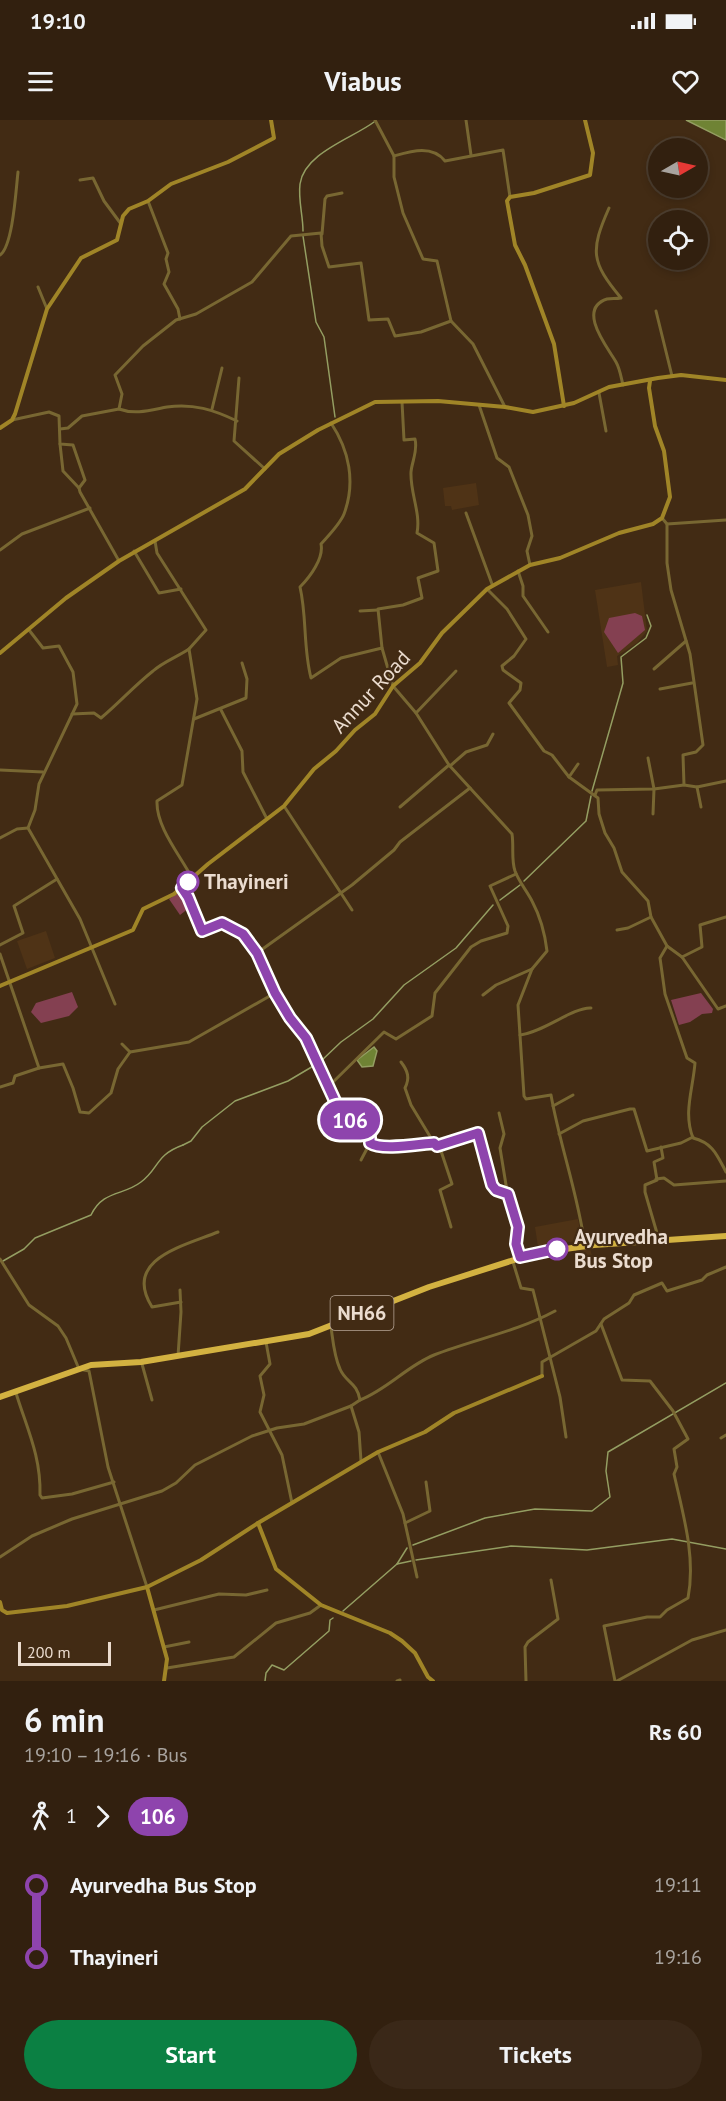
<!DOCTYPE html>
<meta charset="utf-8">
<style>
:root{--surface:#32200f;--page:#3a2818;--text:#f1f3f6;--muted:#a8a39e;--line:#4d3e2f;--accent:#0b8043}
body{margin:0;font-family:"PT Sans",sans-serif;background:var(--page);color:var(--text);height:100vh;display:flex;flex-direction:column;font-size:22px;white-space:nowrap}
*{box-sizing:border-box;margin:0}
p{font-size:20px;color:var(--muted)}
.icon{flex:none;width:33px;height:33px;fill:none;stroke:currentColor;stroke-width:2;stroke-linecap:round;stroke-linejoin:round}
.map{position:relative;height:1561px;overflow:hidden}
.drawer{display:flex;flex-direction:column;background:var(--surface);flex:1}
.drawer>*{flex:none}
.badge{padding:0 12px;border-radius:20px;font-size:21px;line-height:39px}
.needle{width:39px;rotate:81deg}
.tools{position:absolute;left:648px;top:18px;display:grid;gap:12px}
.tools a{display:grid;place-items:center;width:60px;height:60px;border-radius:50%;background:var(--surface);box-shadow:0 3px 9px #0003,0 0 0 2px var(--line);font-size:30px}
.scale{position:absolute;left:18px;bottom:15px;width:93px;box-sizing:border-box;padding-left:6px;border:3px solid #ebdccf;border-top:0;font-size:16px;line-height:21px;white-space:nowrap;color:#ebdccf;-webkit-text-stroke:4px #422b14;paint-order:stroke}
.map>.badge{position:absolute;translate:-50% -50%;box-shadow:0 0 0 3px #fff}
.legs{display:flex;align-items:center;gap:9px;height:66px;padding:0 24px;font-size:20px}
.legs p{margin-inline-start:auto}
.headline{display:flex;align-items:center;justify-content:space-between;height:102px;padding:0 24px}
h1{font-size:33px;font-weight:700;line-height:45px}
.cta{display:flex;gap:12px;margin-top:auto;padding:12px 24px}
.cta a{flex:1;height:69px;border-radius:36px;background:var(--accent);color:#fff;font-size:24px;font-weight:700;line-height:69px;text-align:center}
.cta a+a{background:var(--page);color:var(--text)}
ul{padding:0 24px;list-style:none}
li{display:flex;align-items:center;gap:21px;height:72px;font-size:22px}
li i{display:grid;place-items:center;width:9px;height:100%;margin:0 8px;background:currentColor}
li i::after{content:'';width:15px;height:15px;margin:-8px;border:4px solid;border-radius:50%;background:var(--surface)}
li p{margin-inline-start:auto}
li:first-child i{background:linear-gradient(#0000 50%,currentColor 0)}
li:last-child i{background:linear-gradient(currentColor 50%,#0000 0)}
.status{display:flex;justify-content:space-between;align-items:center;height:42px;padding:0 30px;background:var(--surface);direction:ltr}
.status svg{height:16px;fill:currentColor}
header{display:flex;justify-content:space-between;align-items:center;height:78px;padding:0 24px;background:var(--surface);font-size:27px;font-weight:700}
.map>svg:first-child{display:block}
.built{fill:#4f3316}
.green{fill:#844051}
.water{fill:#6f8334;stroke:#949e62;stroke-width:1.5}
.lines{fill:none;stroke-linecap:round;stroke-linejoin:round}
.stream{stroke:#949e62;stroke-width:1.5}
.street{stroke:#786732;stroke-width:3}
.secondary{stroke:#a08527;stroke-width:4}
.highway{stroke:#d3b241;stroke-width:6}
.line-1-casing{stroke:#fff;stroke-width:14}
.line-1{stroke:#8e44ad;stroke-width:9}
.stop-1-dot{fill:#fff;stroke:#8e44ad;stroke-width:3}
.labels{text-anchor:middle;stroke-width:4.5;stroke-linejoin:round;paint-order:stroke}
.shield{fill:#422b14;stroke:#b8a797;stroke-width:1.5}
.shield-label{font-size:20px;font-weight:bold;fill:#ebdccf}
.street-label{font-size:21px;fill:#ebdccf;stroke:#422b14}
.stop-label{font-size:21px;font-weight:bold;fill:#ebdccf;stroke:#422b14;text-anchor:start}
</style>
<div class="status"><b>19:10</b><svg viewBox="0 0 49 12"><path d="M0 12V9h3v3zM5 12V6h3v6zM10 12V3h3v9zM15 12V0h3v12zM26 1h20v11H26zM47 4h2v5h-2z"/></svg></div>
<header><svg class="icon" aria-label="menu" viewBox="0 0 24 24"><path d="M4 6h16M4 12h16M4 18h16"/></svg>Viabus<svg class="icon" aria-label="heart" viewBox="0 0 24 24"><path d="M12 20l-8-8c-3-5 5-10 8-4 3-6 11-1 8 4z"/></svg></header>
<div class="map">
<svg width="726" height="1561" viewBox="0 0 726 1561">
<rect width="100%" height="100%" fill="#422b14"/>
<!-- built -->
<g class="built">
<polygon points="476,363 479,385 452,390 451,386 445,386 443,368"/>
<polygon points="641,462 647,511 637,523 617,536 618,545 607,547 595,470"/>
<polygon points="46,811 55,838 27,849 17,821"/>
<polygon points="578,1099 582,1120 538,1127 535,1107"/>
<polygon points="590,1128 593,1140 578,1141 575,1130"/>
</g>
<!-- green -->
<g class="green">
<polygon points="635,493 642,496 645,510 618,533 604,512 609,498"/>
<polygon points="180,772 189,788 180,795 169,779"/>
<polygon points="72,872 78,887 69,896 41,903 31,892 36,883"/>
<polygon points="701,873 713,889 712,893 702,894 690,902 679,905 671,880"/>
</g>
<!-- water -->
<g class="water">
<polygon points="686,0 726,0 726,20"/>
<polygon points="374,927 377,931 373,946 362,947 357,940"/>
</g>
<g class="lines">
<!-- stream -->
<g class="stream">
<path d="M303 111C303 95 298 80 300 64 304 33 353 18 374 2"/>
<polyline points="303,116 316,202 324,217 335,297"/>
<polyline points="592,671 623,563 621,537 646,518 651,506 647,495"/>
<polyline points="524,761 586,701 591,676"/>
<polyline points="500,780 520,765"/>
<polyline points="320,942 341,922 373,899 404,865 456,828 493,785"/>
<polyline points="191,1021 183,1025 191,1021 202,1007 235,981 288,961 315,945"/>
<path d="M3 1141 24 1129 35 1118 91 1095C103 1070 123 1076 141 1062 159 1049 155 1035 183 1025"/>
<polyline points="413,1425 485,1398 535,1389 592,1391 610,1377 606,1351 608,1332 726,1263"/>
<polyline points="416,1440 511,1426 587,1430 672,1419 726,1429"/>
<polyline points="397,1444 407,1428"/>
<polyline points="343,1491 397,1444 411,1441"/>
<polyline points="265,1561 266,1553 272,1545 284,1550 329,1511 330,1500 333,1498"/>
</g>
<!-- street -->
<g class="street">
<path d="M375 0 394 36C412 31 432 25 445 41L503 30 510 77"/>
<polyline points="466,0 471,35"/>
<polyline points="394,36 394,57 403,93 423,139 437,141 451,201 473,224 505,287"/>
<polyline points="80,60 93,58 104,81 121,104"/>
<polyline points="148,81 168,133 166,139 169,152 164,164 178,189 180,199"/>
<path d="M609 88C590 131 591 142 621 178 616 179 611 178 607 179 576 189 608 228 616 242 620 249 621 257 623 265"/>
<polyline points="322,114 325,79 327,76 342,73"/>
<path d="M0 135C13 126 16 69 18 52"/>
<polyline points="38,167 47,189"/>
<polyline points="656,191 672,256"/>
<polyline points="239,258 234,321 265,349"/>
<polyline points="599,273 606,311"/>
<polyline points="479,285 497,338 509,347 528,395 532,416 527,431 530,445"/>
<polyline points="212,289 222,248"/>
<polyline points="12,300 49,292 59,296 60,324 73,325 85,360 79,368 80,372 119,441"/>
<path d="M237 301C214 290 193 283 167 287 151 290 135 295 119 289L122 274 115 255 143 226 176 200 196 194 252 162 291 116 321 113 322 126 329 147 361 143 369 200 388 199 395 216 421 212 451 201"/>
<path d="M331 303C349 330 356 362 344 394 340 404 329 415 321 424 324 438 310 457 300 467 307 497 303 527 311 558L341 538 382 528 393 566 416 593 449 645 512 714C514 727 511 739 515 751 519 762 527 771 532 781 540 796 545 814 547 831L532 849 518 885 524 976 526 979 551 975C560 1026 578 1074 585 1126"/>
<polyline points="60,309 68,308 82,296 119,289"/>
<polyline points="60,324 63,351 79,368"/>
<polyline points="466,393 492,464"/>
<polyline points="662,398 667,404 726,400"/>
<polyline points="667,404 667,443 671,470 690,534 703,625 696,632 683,635 684,665 697,667 726,661"/>
<path d="M155 421 157 433 206 510 189 529 197 579 182 665 157 681C156 707 180 735 192 758"/>
<polyline points="0,430 22,414 90,388"/>
<polyline points="134,431 159,473 181,469"/>
<polyline points="518,451 523,466 523,476 548,512"/>
<polyline points="487,469 507,489 526,519 514,536 502,546 503,550 521,563 520,570 509,583 544,631 552,635 569,657 598,678 599,694 605,713 614,728 622,752 648,781 651,797 667,826 682,837 718,889 726,886"/>
<polyline points="360,491 378,490"/>
<polyline points="29,510 43,528 59,526 73,552 77,584 39,664 35,690 28,708 80,799 115,884"/>
<path d="M382 528 378 489 403 485 422 478 418 458 438 451 434 423 417 413C421 393 410 373 411 352 412 341 418 331 415 319L404 320 402 282"/>
<polyline points="654,549 686,521"/>
<polyline points="660,569 692,563"/>
<polyline points="221,590 242,631 243,652 267,699"/>
<polyline points="416,593 456,551"/>
<path d="M72 594 94 593 101 598C119 583 134 566 153 551 163 542 177 537 189 529"/>
<polyline points="194,599 246,578 247,559 242,543"/>
<polyline points="648,638 654,669 653,694"/>
<polyline points="450,646 466,632 487,625 493,614"/>
<polyline points="0,650 43,652"/>
<polyline points="569,657 578,644"/>
<polyline points="697,667 701,687"/>
<polyline points="595,675 597,670 654,669 684,665"/>
<polyline points="284,686 352,790"/>
<polyline points="400,687 449,645"/>
<polyline points="0,718 17,709 28,708"/>
<polyline points="182,768 188,777 202,811 222,803 243,814 257,833 290,898 306,918 341,994 370,1017 370,1023 374,1026 434,1023 437,1026 478,1013 492,1065 496,1070 505,1071 508,1074 518,1107 516,1124 520,1137"/>
<polyline points="617,810 628,808 651,797"/>
<polyline points="0,825 23,813 14,786 57,759"/>
<path d="M667 826 660 838 665 874 687 938 695 943C693 969 683 993 693 1018 713 1023 717 1035 726 1052"/>
<polyline points="257,833 352,765 394,730 400,722 470,668"/>
<polyline points="0,834 39,948 15,956 13,963 0,967"/>
<polyline points="682,837 702,827 700,805 726,797"/>
<polyline points="483,875 496,865 532,849"/>
<path d="M520 915C542 913 573 887 591 888"/>
<polyline points="122,924 130,932 189,922 275,873"/>
<path d="M401 942C408 951 410 958 405 968L411 985 434 1023"/>
<polyline points="39,948 63,944 73,968 80,992 89,993 111,973 118,949 130,932"/>
<polyline points="330,965 384,912 396,919 432,896 435,873 471,827 481,821 507,813 508,806 490,766 516,754"/>
<polyline points="553,986 573,975"/>
<polyline points="499,993 504,1014 500,1028 507,1071"/>
<polyline points="559,1014 583,1001 630,989 634,989 647,1031 681,1023 693,1017"/>
<polyline points="439,1025 452,1064 440,1070 451,1107"/>
<polyline points="361,1040 370,1023"/>
<polyline points="656,1059 664,1058 674,1065 726,1061"/>
<polyline points="659,1120 645,1072 645,1065 657,1060 654,1042 663,1038 661,1027"/>
<polyline points="0,1139 29,1185 58,1206 66,1218 79,1249 89,1251 108,1347 147,1467"/>
<polyline points="513,1142 521,1168 533,1170 560,1277 566,1317"/>
<path d="M181 1182 152 1187C122 1139 184 1126 218 1112"/>
<path d="M601 1204 622 1260 650 1261 673 1291 688 1319 674 1329 677 1347 674 1354C683 1394 696 1437 688 1478L667 1490 660 1497H647L604 1506 615 1561"/>
<path d="M331 1207C333 1221 334 1236 340 1249 346 1263 357 1262 360 1280L351 1286 359 1312 361 1341"/>
<polyline points="266,1222 270,1244 260,1256 264,1275 260,1292 282,1335 292,1383"/>
<polyline points="178,1236 181,1192 180,1170"/>
<polyline points="142,1244 152,1280"/>
<polyline points="542,1256 542,1242 596,1211 604,1199 629,1183 634,1175 662,1163 667,1171 702,1160 707,1155 726,1147"/>
<path d="M16 1273C27 1309 41 1336 40 1375L42 1378 72 1374 114 1362"/>
<path d="M360 1280C388 1269 407 1246 434 1235 475 1219 516 1212 555 1191"/>
<polyline points="721,1318 726,1315"/>
<polyline points="378,1332 403,1394 417,1457"/>
<polyline points="405,1403 430,1391 426,1362"/>
<polyline points="0,1437 32,1416 72,1399 162,1371 176,1363 195,1345 252,1316 277,1308 304,1304 351,1286"/>
<polyline points="154,1490 219,1474 246,1475 267,1470"/>
<polyline points="164,1527 189,1522"/>
<polyline points="167,1548 234,1537 276,1503 310,1493 321,1485"/>
<polyline points="397,1561 400,1560"/>
<polyline points="526,1561 525,1527 528,1522 558,1499 551,1460"/>
<polyline points="617,1561 692,1520 726,1510"/>
</g>
<!-- secondary -->
<g class="secondary">
<polyline points="564,286 554,224 525,145 515,125 507,81 510,77 534,73 590,55 593,33 585,0"/>
<polyline points="0,308 12,300 15,294 47,189 81,138 117,120 123,96 129,89 148,81 171,64 228,42 274,18 271,0"/>
<polyline points="0,533 66,478 119,441 245,369 279,334 318,310 375,282 438,281 505,287 533,292 574,283 609,267 658,258 681,255 726,260"/>
<polyline points="0,866 133,810 143,789 174,774 208,744 284,686 314,649 336,631 355,610 375,594 393,566 420,543 442,513 487,469 530,445 560,438 619,413 653,404 662,398 670,377 664,331 655,306 649,268 650,261"/>
<polyline points="258,1403 378,1332 425,1312 454,1293 542,1256"/>
<polyline points="147,1467 167,1539 164,1561"/>
<polyline points="0,1482 2,1490 7,1493 67,1486 147,1467 201,1440 258,1403 276,1449 321,1485 390,1513 402,1521 415,1533 428,1557 433,1561"/>
</g>
<!-- highway -->
<polyline class="highway" points="0,1277 91,1245 141,1242 309,1214 429,1167 536,1133 594,1125 726,1116"/>
</g>
<g class="lines">
<!-- line-1 casing -->
<g class="line-1-casing">
<path id="line-1" d="M188 762 182 768 188 777 202 811 222 803 243 814 257 833 275 873 290 898 306 918 341 994 370 1017V1023C382 1031 419 1024 434 1023L437 1026 478 1013 492 1065 496 1070 508 1074 518 1107 516 1124 520 1137 557 1129"/>
</g>
<!-- line-1 -->
<use href="#line-1" class="line-1"/>
</g>
<!-- markers -->
<g class="stop-1-dot">
<circle cx="188" cy="762" r="10"/>
<circle cx="557" cy="1129" r="10"/>
</g>
<g class="labels">
<!-- shield labels -->
<rect class="shield" x="330.5" y="1176" width="63" height="34" rx="4.5"/>
<g class="shield-label">
<text x="362" y="1200">NH66</text>
</g>
<!-- street labels -->
<g class="street-label">
<text transform="translate(371 572) rotate(-47)" y="7">Annur Road</text>
</g>
<!-- stop labels -->
<g class="stop-label">
<text x="204" y="769">Thayineri</text>
<text x="574" y="1124">Ayurvedha<tspan x="574" dy="24">Bus Stop</tspan></text>
</g>
</g>
</svg>
<div class="tools">
<a><svg class="needle" viewBox="-14 -14 28 28"><path d="M0-13l5 13h-10z" fill="#e53935"/><path d="M0 13l5-13h-10z" fill="#a8a39e"/></svg></a>
<a><svg class="icon" aria-label="locate" viewBox="0 0 24 24"><circle cx="12" cy="12" r="6"/><path d="M12 2v4M12 18v4M2 12h4M18 12h4"/></svg></a>
</div>
<div class="scale">200 m</div>
<b class="badge" style="left:350px;top:1000px;background:#8e44ad;color:#fff">106</b>
</div>
<section class="drawer">
<div class="headline"><div><h1>6 min</h1><p>19:10 – 19:16 · Bus</p></div><b>Rs 60</b></div>
<div class="legs"><svg class="icon" aria-label="walk" viewBox="0 0 24 24"><circle cx="13" cy="4" r="2"/><path d="M13 8l-2 6 4 7M11 14l-3 7M7 12l3-4h3l4 4"/></svg>1<svg class="icon" aria-label="forward" viewBox="0 0 24 24"><path d="M9 5l7 7-7 7"/></svg><b class="badge" style="background:#8e44ad;color:#fff">106</b></div>
<ul>
<li><i style="color:#8e44ad"></i><b>Ayurvedha Bus Stop</b><p>19:11</p></li>
<li><i style="color:#8e44ad"></i><b>Thayineri</b><p>19:16</p></li>
</ul>
<div class="cta"><a>Start</a><a>Tickets</a></div>
</section>
